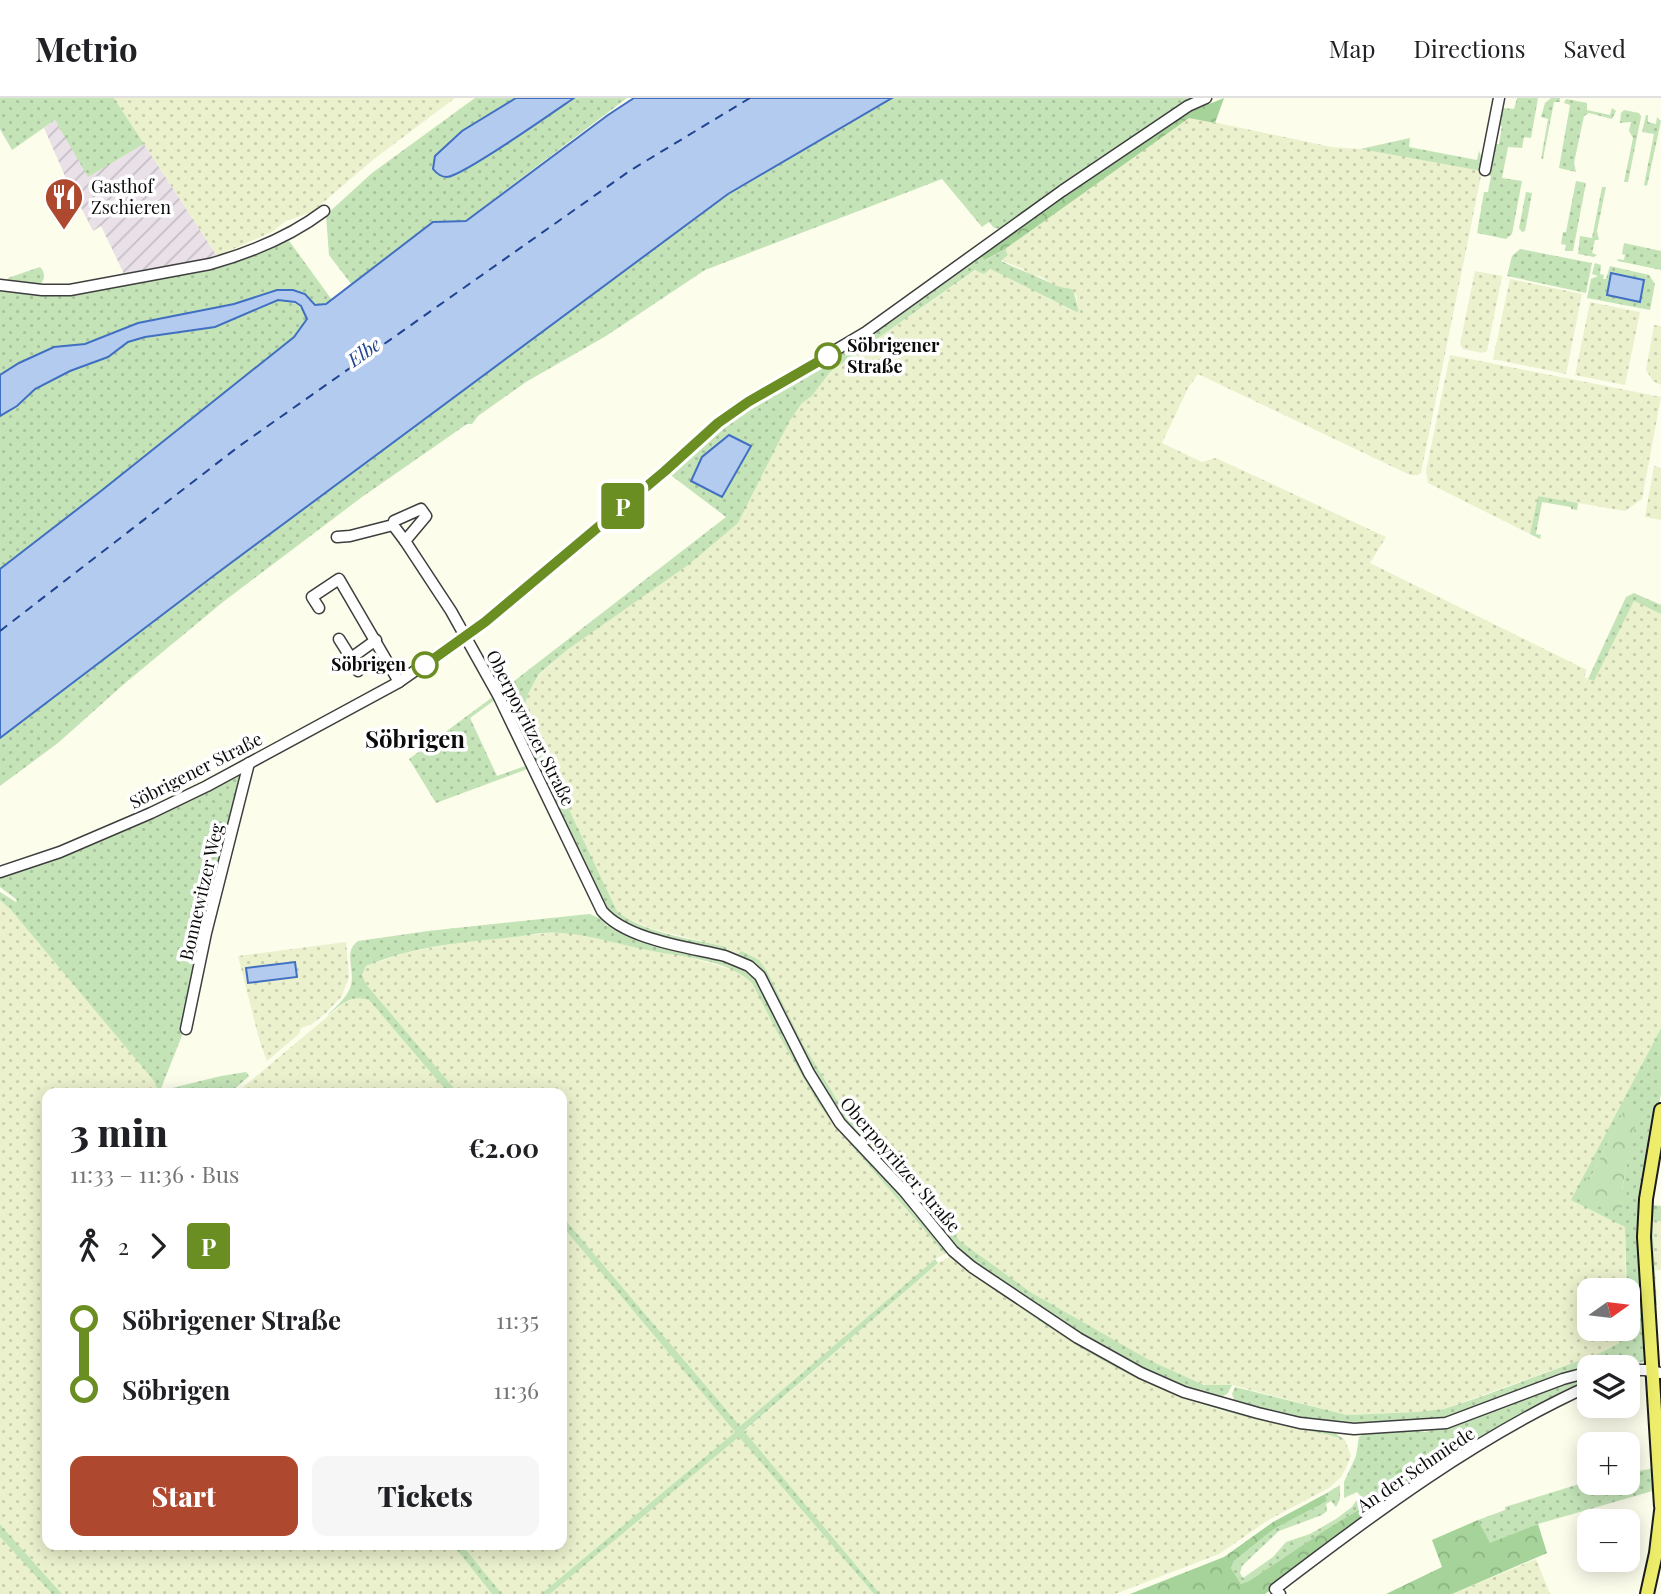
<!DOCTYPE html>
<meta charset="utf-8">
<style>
:root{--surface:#fff;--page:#f6f6f6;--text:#202124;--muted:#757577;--line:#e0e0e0;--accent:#ae4930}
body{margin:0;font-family:"Playfair Display",serif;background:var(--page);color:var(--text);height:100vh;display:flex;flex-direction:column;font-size:26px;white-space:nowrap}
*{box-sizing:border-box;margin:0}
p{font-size:23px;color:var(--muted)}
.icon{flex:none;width:38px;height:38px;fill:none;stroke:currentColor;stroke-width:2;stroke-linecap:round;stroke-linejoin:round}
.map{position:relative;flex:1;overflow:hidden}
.drawer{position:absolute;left:42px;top:990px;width:525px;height:462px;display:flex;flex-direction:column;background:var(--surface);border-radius:14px;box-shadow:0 4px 18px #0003}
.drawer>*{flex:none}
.badge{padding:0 14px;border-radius:5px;font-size:24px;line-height:46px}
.needle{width:46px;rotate:76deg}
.tools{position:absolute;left:1577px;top:1180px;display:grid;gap:14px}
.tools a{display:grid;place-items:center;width:63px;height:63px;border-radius:14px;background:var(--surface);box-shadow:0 4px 18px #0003;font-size:35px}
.map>.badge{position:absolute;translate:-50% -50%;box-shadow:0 0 0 4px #fff}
.legs{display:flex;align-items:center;gap:10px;height:77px;padding:0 28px;font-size:23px}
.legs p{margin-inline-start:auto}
.head{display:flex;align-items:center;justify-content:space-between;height:119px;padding:0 28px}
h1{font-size:38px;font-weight:800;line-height:52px}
.action{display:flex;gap:14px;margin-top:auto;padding:14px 28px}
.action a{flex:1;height:80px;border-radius:14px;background:var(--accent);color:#fff;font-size:28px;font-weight:800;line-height:80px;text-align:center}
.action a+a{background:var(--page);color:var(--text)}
ul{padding:0 28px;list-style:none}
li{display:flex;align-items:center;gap:24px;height:70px;font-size:26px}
li i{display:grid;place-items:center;width:10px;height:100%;margin:0 9px;background:currentColor}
li i::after{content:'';width:18px;height:18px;margin:-9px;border:5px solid;border-radius:50%;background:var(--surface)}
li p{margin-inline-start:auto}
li:first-child i{background:linear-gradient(#0000 50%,currentColor 0)}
li:last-child i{background:linear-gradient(currentColor 50%,#0000 0)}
header{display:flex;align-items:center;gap:42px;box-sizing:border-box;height:98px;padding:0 35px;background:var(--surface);border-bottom:2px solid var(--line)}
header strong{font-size:33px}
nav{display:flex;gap:38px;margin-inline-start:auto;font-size:24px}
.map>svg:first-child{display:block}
.industrial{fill:url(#industrial-furrows)}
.farmland{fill:url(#farmland-dots)}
.grass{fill:url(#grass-dots);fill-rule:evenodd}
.forest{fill:url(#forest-crowns)}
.park{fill:url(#park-crowns)}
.water{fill:#b4cbf0;stroke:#416fc1;stroke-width:2}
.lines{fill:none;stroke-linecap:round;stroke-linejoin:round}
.ferry{stroke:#204491;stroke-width:2;stroke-dasharray:9 7;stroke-linecap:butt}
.minor-casing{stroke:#3e3e3e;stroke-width:13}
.major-casing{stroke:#1c1c1c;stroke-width:16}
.minor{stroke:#fff;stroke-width:10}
.major{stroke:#eded6b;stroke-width:12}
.line-1-casing{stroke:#fff;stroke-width:16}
.line-1{stroke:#6b8e23;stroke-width:10}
.stop-1-dot{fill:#fff;stroke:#6b8e23;stroke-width:3.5}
.labels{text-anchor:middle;stroke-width:7;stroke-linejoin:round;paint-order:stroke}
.poi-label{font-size:18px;fill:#0b0b0b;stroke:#fff;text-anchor:start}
.stop-label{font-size:18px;font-weight:bold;fill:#0b0b0b;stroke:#fff;text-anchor:start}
.street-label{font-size:18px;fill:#0b0b0b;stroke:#fff}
.water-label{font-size:19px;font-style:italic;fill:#204491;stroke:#fff}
.district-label{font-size:24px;font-weight:bold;fill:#0b0b0b;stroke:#fff}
</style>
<header>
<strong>Metrio</strong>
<nav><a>Map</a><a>Directions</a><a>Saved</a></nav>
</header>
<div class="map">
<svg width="1661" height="1496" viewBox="0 0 1661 1496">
<defs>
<pattern id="industrial-furrows" width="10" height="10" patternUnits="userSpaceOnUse" patternTransform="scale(1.75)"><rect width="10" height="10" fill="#e9e0e8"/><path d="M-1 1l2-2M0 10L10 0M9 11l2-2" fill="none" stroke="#c6bfc6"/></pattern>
<pattern id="farmland-dots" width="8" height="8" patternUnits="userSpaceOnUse" patternTransform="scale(1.75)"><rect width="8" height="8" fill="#ebf1cd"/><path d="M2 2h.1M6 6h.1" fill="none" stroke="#c8cdaf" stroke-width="1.8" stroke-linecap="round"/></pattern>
<pattern id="grass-dots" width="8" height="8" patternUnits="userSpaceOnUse" patternTransform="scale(1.75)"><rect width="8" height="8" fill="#c4e4b8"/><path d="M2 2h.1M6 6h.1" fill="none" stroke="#a7c29d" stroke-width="1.8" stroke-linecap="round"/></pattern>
<pattern id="forest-crowns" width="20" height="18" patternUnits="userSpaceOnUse" patternTransform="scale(1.75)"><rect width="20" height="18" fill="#a5d399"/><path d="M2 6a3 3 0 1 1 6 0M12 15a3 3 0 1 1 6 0" fill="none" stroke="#8db482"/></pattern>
<pattern id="park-crowns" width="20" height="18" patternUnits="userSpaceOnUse" patternTransform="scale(1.75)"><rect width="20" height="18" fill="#c4e4b8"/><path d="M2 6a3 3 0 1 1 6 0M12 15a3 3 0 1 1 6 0" fill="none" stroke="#a7c29d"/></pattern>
</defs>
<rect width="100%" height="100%" fill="#fcfdeb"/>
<!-- industrial -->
<polygon class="industrial" points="55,22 89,78 144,46 217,158 125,178 101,128 93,133 65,78 44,30"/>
<!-- farmland -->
<g class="farmland">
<polygon points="114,0 455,0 374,61 312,114 286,123 272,134 217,158"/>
<polygon points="1189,19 1332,49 1360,51 1482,73 1421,375 1418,377 1410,377 1198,276 1188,290 1162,345 1202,364 1216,360 1386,439 1370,465 1587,572 1584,579 1593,583 1634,503 1661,516 1661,930 1572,1102 1625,1128 1626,1192 1589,1192 1589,1230 1627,1230 1627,1234 1618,1246 1600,1255 1444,1311 1417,1314 1347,1317 1232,1287 1205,1287 1150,1263 1032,1195 960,1143 919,1092 848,1020 802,944 767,873 727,852 725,849 653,831 626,820 617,813 523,614 528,596 539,577 567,552 738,425 789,324 802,305 812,298 830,274 860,253 976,172 990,171 1075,214 1079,213 1076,197 1064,189 1060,190 1039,178 1030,177 1023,171 1001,162 1008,157 1005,151"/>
<polygon points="1475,173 1502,178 1487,253 1483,255 1463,251 1460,246"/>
<polygon points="1510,181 1582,196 1566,276 1493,261"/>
<polygon points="1590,204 1640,214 1625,287 1575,277"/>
<polygon points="1654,227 1661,228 1661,287 1653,283 1646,272"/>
<polygon points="1450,257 1661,299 1642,401 1625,413 1538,398 1530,436 1428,385 1426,373"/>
<polygon points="1654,368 1661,370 1661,422 1645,419"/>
<polygon points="0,802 11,812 154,983 158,993 156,996 47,996 47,1447 453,1447 492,1496 62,1496 0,1426"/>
<polygon points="559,834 614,843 652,853 688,859 743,875 752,885 777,934 817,1004 837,1031 945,1156 935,1161 740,1328 562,1118 562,996 459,996 366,886 362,877 366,868 405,855 461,844"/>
<polygon points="346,844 349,879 342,898 325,916 312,926 301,930 299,936 267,963 259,941 238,858"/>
<polygon points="360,899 369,902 449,996 235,996 345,904"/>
<polygon points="1652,1123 1661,1123 1661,1172 1654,1172"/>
<polygon points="562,1128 735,1334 541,1496 502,1496 462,1447 562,1447"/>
<polygon points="950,1159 1016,1207 1106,1264 1136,1279 1180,1299 1222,1313 1298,1331 1330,1335 1345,1342 1351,1358 1346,1370 1341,1379 1329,1390 1270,1421 1219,1456 1115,1496 880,1496 744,1334 938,1165"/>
<polygon points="739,1339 874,1496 550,1496"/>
<polygon points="0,1439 52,1496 0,1496"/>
<polygon points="1536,1461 1550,1496 1452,1496"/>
</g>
<!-- grass -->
<g class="grass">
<polygon points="0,0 114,0 144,46 88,79 55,22 12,52 0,31"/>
<polygon points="475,0 516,0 462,33 435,58 452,78 491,55 574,0 627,0 465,123 433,124 352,187 329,157 326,117 372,75"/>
<polygon points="892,0 1196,0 1003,131 994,130 989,124 982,129 942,81 705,172 606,238 526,284 478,318 472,326 467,326 362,399 223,504 124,586 58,645 0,688 0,640 216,476 728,96"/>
<polygon points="1517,0 1538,0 1531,40 1524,39 1522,50 1508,49 1502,80 1522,83 1512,136 1506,141 1477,135 1484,94 1488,94 1491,78 1488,77 1494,46 1499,46 1502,28 1498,27 1502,10 1514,11"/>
<polygon points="1551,0 1560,0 1560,4 1554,4 1543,61 1541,61 1548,21 1541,19 1545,5"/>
<polygon points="1566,1 1587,5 1587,12 1610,17 1612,10 1616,13 1612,21 1589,15 1584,18 1574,65 1576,74 1559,70 1570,7 1564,5"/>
<polygon points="1624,12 1639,15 1641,19 1628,84 1624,84 1633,40 1629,33 1631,24 1620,25 1621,15"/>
<polygon points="1646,17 1648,17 1648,24 1656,26 1657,19 1661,23 1647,88 1644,87 1654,36 1642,34"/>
<polygon points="1410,40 1409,49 1477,62 1479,53 1483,63 1482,73 1360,51"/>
<polygon points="1576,83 1586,85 1573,153 1565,153 1566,147 1561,146 1563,134 1566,134"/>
<polygon points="1602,89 1606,89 1597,133 1599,142 1595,142 1592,155 1597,157 1594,159 1578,156 1580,138 1592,140"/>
<polygon points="1526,94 1532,95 1525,133 1522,134 1519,130"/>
<polygon points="287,140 332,202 326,206 315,207 305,196 277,192 234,206 85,246 54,249 19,265 0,277 0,192 125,185"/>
<polygon points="1624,145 1661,153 1661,172 1618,163 1617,161 1624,162 1625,157 1622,156"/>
<path d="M1005 151 1008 157 1001 163C1020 172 1038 179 1057 188 1062 190 1067 189 1073 192L1079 213 1076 214 990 171 984 176 975 172 830 274 812 298 802 305 789 324 738 425 688 467 567 552 539 576 528 596 523 614 617 813C642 835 694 841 726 849L727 852 738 856 741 853 759 862 767 873 802 944 848 1020 915 1088 911 1092H907L857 1041 825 998 762 877 724 855 634 831 609 816 507 608 508 601 513 597 510 591 502 595 500 594 726 419 668 375 722 328 833 262 981 158 986 162Z"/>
<polygon points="1520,151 1592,165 1586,195 1507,178 1512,158"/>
<polygon points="1595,165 1601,167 1600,176 1604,177 1603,181 1606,181 1610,168 1649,177 1655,186 1650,212 1587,200 1591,181 1598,178 1592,176"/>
<path d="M40 169C46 175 45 182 39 188L7 183 8 180Z"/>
<path d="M278 202C294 204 301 205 307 221L294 239 101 393 0 471V318L17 308 35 291 70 273 108 259 128 244 145 239 215 229Z"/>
<polygon points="1538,398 1578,405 1577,412 1571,411 1571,409 1542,404 1536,436 1541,437 1540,441 1530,436"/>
<polygon points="1634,495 1661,507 1661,516 1634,503 1594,583 1588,581 1626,499"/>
<polygon points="494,598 496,601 470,620 497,678 528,667 530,670 436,705 409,661"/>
<path d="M239 674 245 675 185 930 160 993 221 978 246 974 249 978 229 996H156L158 993 154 983 11 812 0 802V794L16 804 17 802 0 789V778C84 753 162 715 239 674Z"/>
<path d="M589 816 600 820 607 828H612L739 866 758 880 784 935 783 939 807 978 903 1097 913 1115 950 1153 945 1156 837 1031 817 1004 777 934 752 885C733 865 689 859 662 855 628 849 596 838 562 835 547 833 529 837 514 839 464 844 413 848 366 868L362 877 366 886 459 996H449L369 902C350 896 341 907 327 918 335 909 348 899 351 887 355 872 343 853 358 843L428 833Z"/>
<path d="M1661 930V996L1648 1064 1647 1262 1628 1269H1589V1272L1456 1320 1368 1328 1301 1323 1235 1304 1232 1296 1235 1289 1347 1317 1417 1314 1444 1311 1480 1299 1600 1255 1618 1246 1628 1230 1625 1129 1571 1102ZM1626 1009 1637 1014 1622 1092 1591 1079Z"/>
<polygon points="1655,1070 1658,1071 1653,1107 1661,1108 1661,1123 1652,1123 1657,1207 1653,1206 1649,1123 1652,1122 1652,1116 1649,1116"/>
<polygon points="919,1092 960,1143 1032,1195 1151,1263 1204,1287 1232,1287 1228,1295 1219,1301 1186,1291 1111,1257 976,1167 955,1150 915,1105 915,1098"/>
<polygon points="562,1118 740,1328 935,1161 938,1165 744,1333 880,1496 874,1496 739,1339 550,1496 541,1496 735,1334 562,1128"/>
<path d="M954 1157 1141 1277 1332 1333 1345 1342C1328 1335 1312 1334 1293 1330 1256 1322 1220 1313 1185 1300 1099 1270 1023 1212 950 1159Z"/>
<polygon points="1589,1277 1589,1284 1544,1304 1543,1308 1414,1388 1401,1370 1401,1386 1322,1434 1249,1483 1241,1486 1231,1470 1234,1463 1274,1431 1327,1403 1325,1396 1340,1387 1340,1401 1336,1409 1331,1403 1326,1406 1327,1413 1322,1417 1279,1433 1242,1468 1240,1475 1243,1480 1273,1459 1286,1444 1310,1436 1336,1421 1352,1409 1360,1397 1357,1394 1344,1400 1344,1384 1356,1358 1359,1339 1366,1334 1409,1331 1425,1334 1459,1324 1564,1283"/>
<polygon points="1655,1370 1656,1392 1538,1426 1490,1446 1478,1422 1505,1412 1505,1409 1589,1383 1628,1384 1628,1375"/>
<polygon points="0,1426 6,1433 62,1496 52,1496 0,1439"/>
<polygon points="453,1447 462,1447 502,1496 492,1496"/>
</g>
<!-- forest -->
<g class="forest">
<polygon points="1224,0 1215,25 1189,20 1005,151 985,162 981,158 1064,98 1189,14"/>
<polygon points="1401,1370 1414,1388 1265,1496 1130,1496 1224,1459 1273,1424 1325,1396 1327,1403 1274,1431 1234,1463 1231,1470 1241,1486 1249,1483 1322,1434 1401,1386 1395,1374"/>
<polygon points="1478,1422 1490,1445 1538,1426 1547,1455 1452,1496 1386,1496 1442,1469 1432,1442"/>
</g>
<!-- park -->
<polygon class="park" points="1626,1008 1638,1014 1622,1091 1627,1095 1619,1116 1578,1101 1587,1079 1591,1079"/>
<!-- water -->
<g class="water">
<path d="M516 0H574C555 13 463 78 447 79 441 79 437 76 433 71L435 58 462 33Z"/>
<polygon points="634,0 892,0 728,96 216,476 0,640 0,471 101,393 294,239 307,221 301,208 295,204 278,202 215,229 145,239 128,244 108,259 70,273 35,291 17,308 0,318 0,277 19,265 54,249 85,246 138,225 234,206 277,192 293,192 305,196 315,207 326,206 433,124 466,123 608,17"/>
<polygon points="1611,175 1644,182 1640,204 1607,197"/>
<polygon points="729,337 751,348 722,399 691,383 702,359"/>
<polygon points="295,864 297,879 248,885 246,870"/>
</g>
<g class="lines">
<!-- ferry -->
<polyline class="ferry" points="0,533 238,349 631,72 750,0"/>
<!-- minor casing -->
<g class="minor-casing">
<g id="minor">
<polyline points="1485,72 1499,0"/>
<path d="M0 187 42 192H70L210 166C249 155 291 138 324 113"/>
<polyline points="337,439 350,438 393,427 394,423 421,411 426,418 405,443 393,427"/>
<path d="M405 443 451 513 498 597 602 813C627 842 688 849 725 858L749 868 760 878 809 975 840 1025 904 1093 953 1153 972 1169 1078 1240 1141 1275 1184 1294 1258 1315 1300 1325 1354 1331 1446 1325 1563 1281 1589 1274"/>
<polyline points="319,510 312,499 339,481 399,584"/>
<polyline points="339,541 351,560 376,542"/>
<polyline points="351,560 358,573"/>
<polyline points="0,774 60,754 151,715 207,688 399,584 485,524 665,373 718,325 748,304 866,234 1062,93 1188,8 1206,0"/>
<polyline points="186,931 206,835 249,665"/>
<polyline points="1628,1272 1645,1272 1661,1275"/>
<path d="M1280 1496 1275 1491C1373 1416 1476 1339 1589 1288"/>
</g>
</g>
<!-- major casing -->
<g class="major-casing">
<g id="major">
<polyline points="1661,1012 1646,1101 1644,1139 1661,1408"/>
<polyline points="1647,1496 1656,1455 1661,1413"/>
</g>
</g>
<!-- minor -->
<use href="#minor" class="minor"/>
<!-- major -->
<use href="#major" class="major"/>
</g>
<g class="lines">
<!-- line-1 casing -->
<g class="line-1-casing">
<polyline id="line-1" points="425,567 485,524 665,373 718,325 748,304 828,258"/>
</g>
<!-- line-1 -->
<use href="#line-1" class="line-1"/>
</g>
<!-- icons -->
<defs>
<g id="restaurant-pin" transform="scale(2.0125)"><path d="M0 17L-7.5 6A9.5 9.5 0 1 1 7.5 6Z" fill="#ae4930" stroke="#fff"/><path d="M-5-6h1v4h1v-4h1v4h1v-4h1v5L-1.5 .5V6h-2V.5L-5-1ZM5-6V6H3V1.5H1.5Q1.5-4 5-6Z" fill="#fff"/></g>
</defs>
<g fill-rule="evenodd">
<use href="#restaurant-pin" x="64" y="99"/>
</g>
<!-- markers -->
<g class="stop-1-dot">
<circle cx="828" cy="258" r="12"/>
<circle cx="425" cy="567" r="12"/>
</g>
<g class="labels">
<!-- poi labels -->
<g class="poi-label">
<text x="91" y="95">Gasthof<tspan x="91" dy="21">Zschieren</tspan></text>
</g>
<!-- stop labels -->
<g class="stop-label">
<text x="847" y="254">Söbrigener<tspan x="847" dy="21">Straße</tspan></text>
<text x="406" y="573" text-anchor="end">Söbrigen</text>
</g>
<!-- street labels -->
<g class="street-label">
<text transform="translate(530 630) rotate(63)" y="6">Oberpoyritzer Straße</text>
<text transform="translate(196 673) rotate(-27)" y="6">Söbrigener Straße</text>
<text transform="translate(202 794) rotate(-77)" y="6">Bonnewitzer Weg</text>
<text transform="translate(900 1067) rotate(49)" y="6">Oberpoyritzer Straße</text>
<text transform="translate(1416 1372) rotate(-34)" y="6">An der Schmiede</text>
</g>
<!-- water labels -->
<g class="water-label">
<text transform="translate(364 254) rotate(-35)" y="7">Elbe</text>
</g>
<!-- district labels -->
<g class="district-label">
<text x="415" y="650">Söbrigen</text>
</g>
</g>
</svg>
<div class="tools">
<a><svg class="needle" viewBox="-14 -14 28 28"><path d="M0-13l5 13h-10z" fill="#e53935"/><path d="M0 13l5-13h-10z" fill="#757577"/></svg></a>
<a><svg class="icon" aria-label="layers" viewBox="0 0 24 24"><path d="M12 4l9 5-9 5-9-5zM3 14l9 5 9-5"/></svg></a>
<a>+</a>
<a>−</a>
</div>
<b class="badge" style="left:623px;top:408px;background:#6b8e23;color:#fff">P</b>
<section class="drawer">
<div class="head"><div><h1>3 min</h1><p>11:33 – 11:36 · Bus</p></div><b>€2.00</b></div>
<div class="legs"><svg class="icon" aria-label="walk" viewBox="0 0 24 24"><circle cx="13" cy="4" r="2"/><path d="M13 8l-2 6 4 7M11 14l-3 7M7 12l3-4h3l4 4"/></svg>2<svg class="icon" aria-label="forward" viewBox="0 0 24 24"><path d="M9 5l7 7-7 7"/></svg><b class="badge" style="background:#6b8e23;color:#fff">P</b></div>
<ul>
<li><i style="color:#6b8e23"></i><b>Söbrigener Straße</b><p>11:35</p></li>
<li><i style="color:#6b8e23"></i><b>Söbrigen</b><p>11:36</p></li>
</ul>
<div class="action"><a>Start</a><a>Tickets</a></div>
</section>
</div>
